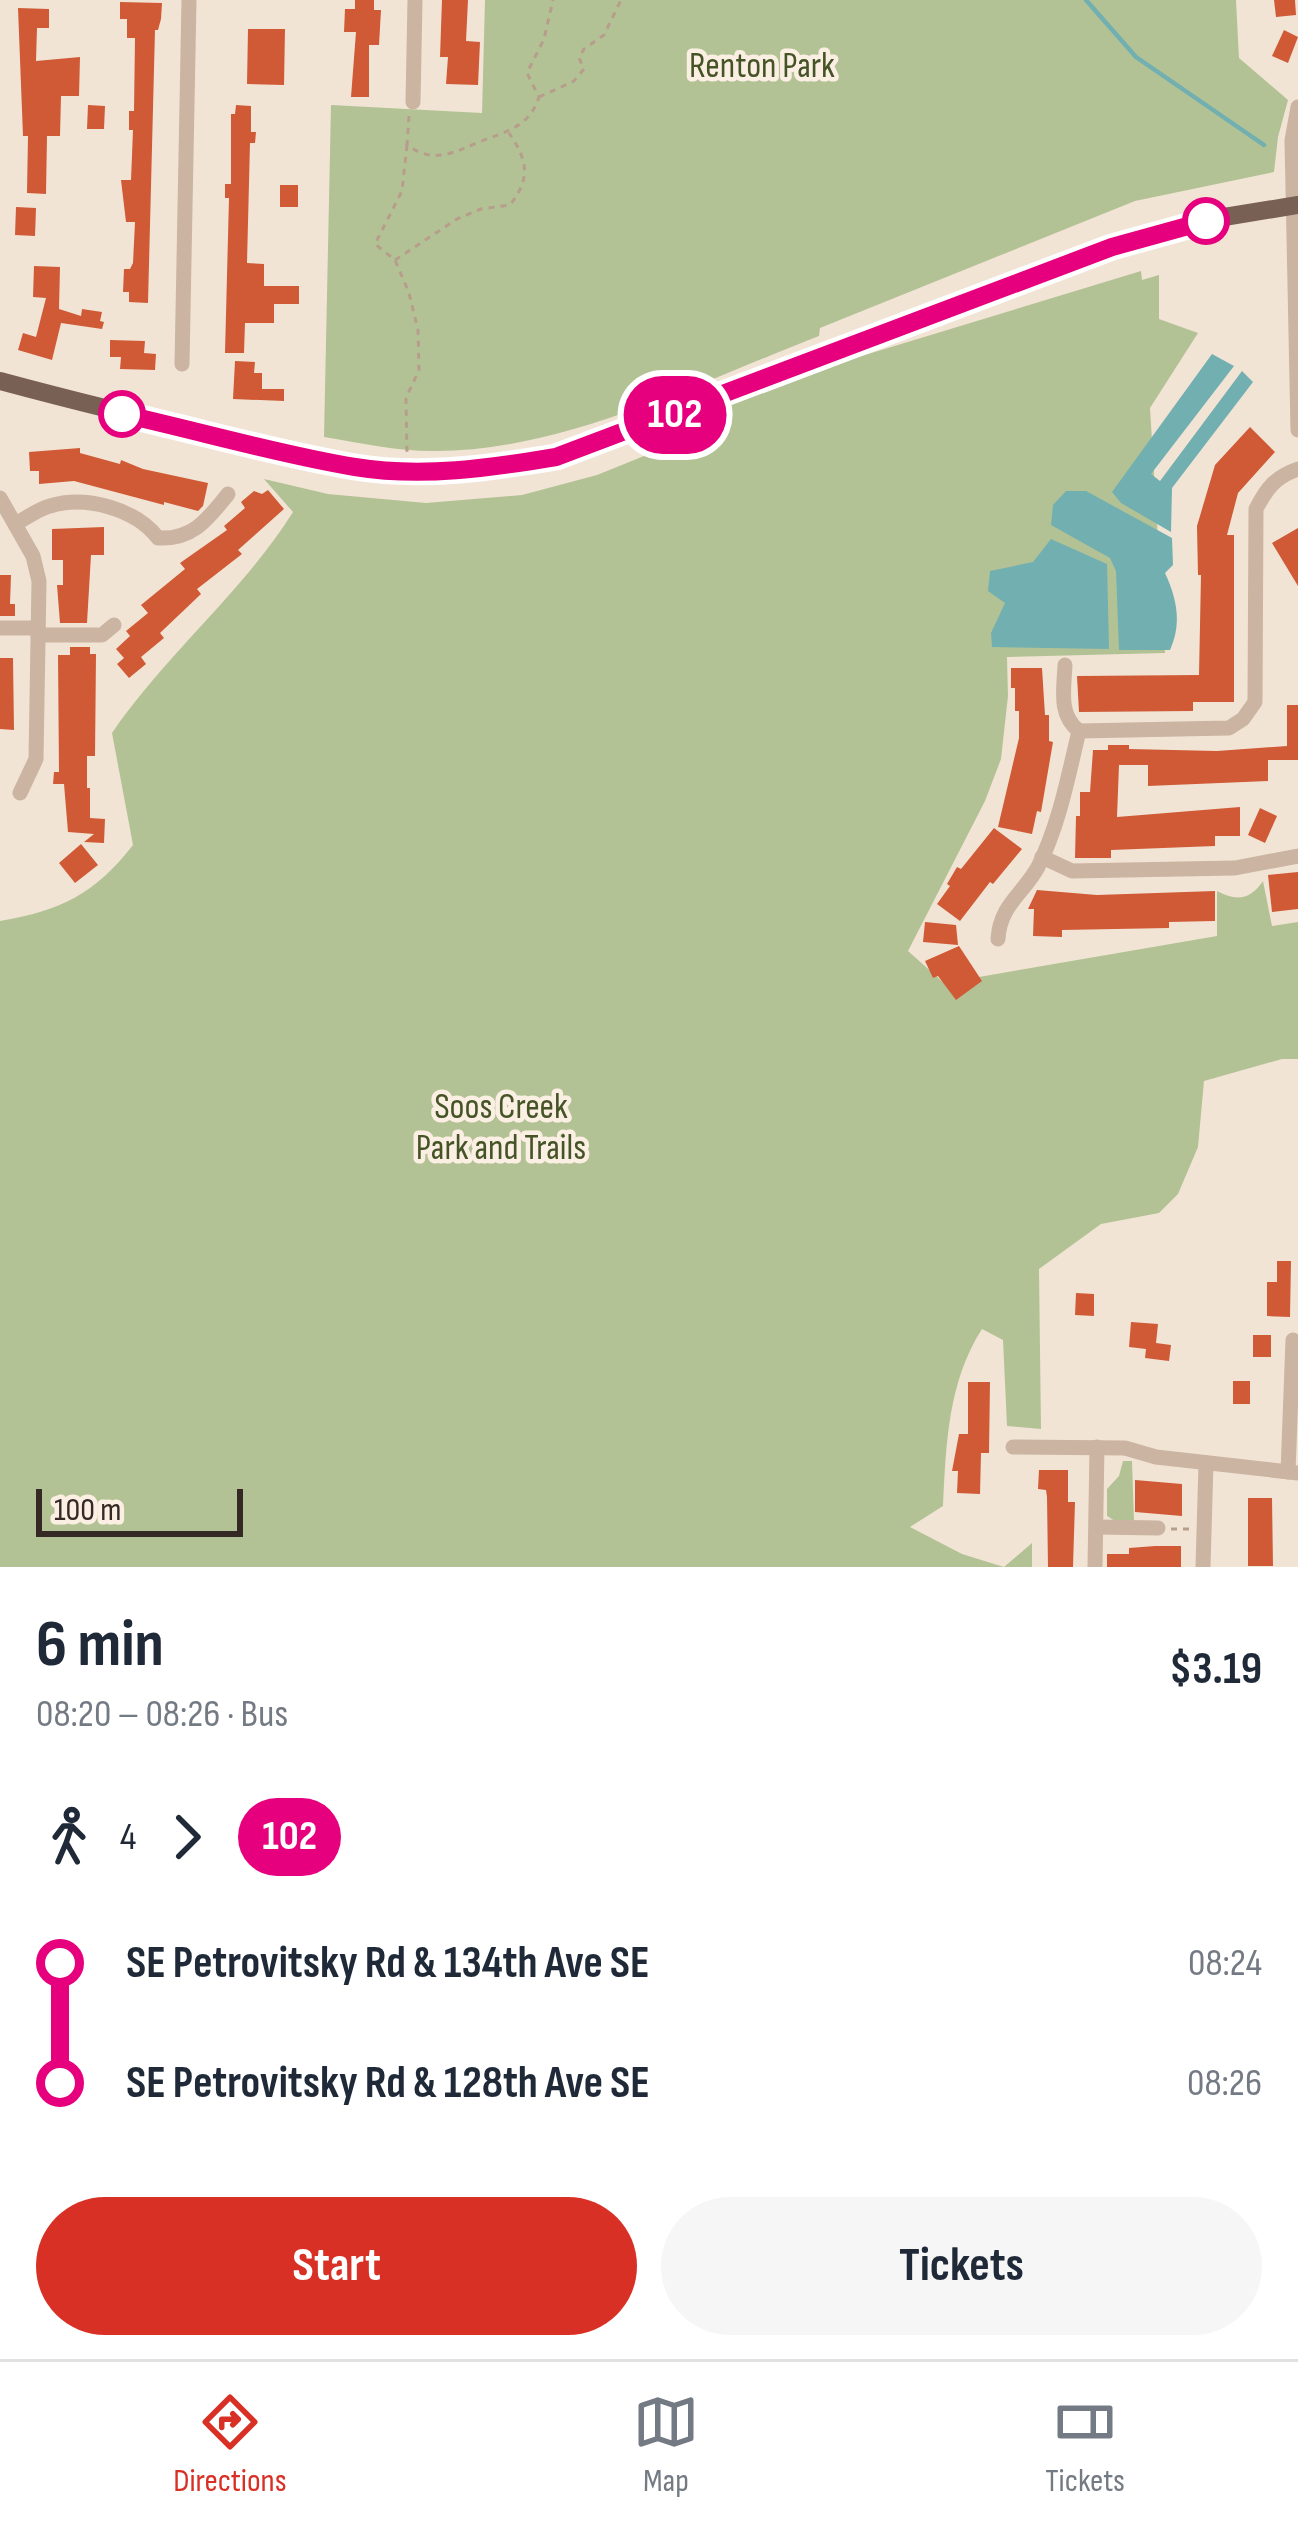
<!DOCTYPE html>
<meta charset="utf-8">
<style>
:root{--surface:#fff;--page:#f6f6f7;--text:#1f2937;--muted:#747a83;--line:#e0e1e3;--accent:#d93025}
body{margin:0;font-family:"Sofia Sans Condensed",sans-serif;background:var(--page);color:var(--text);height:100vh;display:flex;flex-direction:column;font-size:45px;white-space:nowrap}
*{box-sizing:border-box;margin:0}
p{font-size:39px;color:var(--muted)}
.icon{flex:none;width:66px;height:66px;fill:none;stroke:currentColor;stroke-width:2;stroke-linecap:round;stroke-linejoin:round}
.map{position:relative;height:1567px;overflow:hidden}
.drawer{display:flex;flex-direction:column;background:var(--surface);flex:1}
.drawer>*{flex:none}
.badge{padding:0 24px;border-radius:39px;font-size:42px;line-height:78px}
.scale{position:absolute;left:36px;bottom:30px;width:207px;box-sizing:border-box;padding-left:12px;border:6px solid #342924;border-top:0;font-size:33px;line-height:42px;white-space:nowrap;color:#342924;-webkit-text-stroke:9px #faefe2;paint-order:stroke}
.map>.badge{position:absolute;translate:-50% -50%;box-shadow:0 0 0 6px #fff}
.legs{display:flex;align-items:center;gap:18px;height:132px;padding:0 36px;font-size:39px}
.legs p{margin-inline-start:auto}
.head{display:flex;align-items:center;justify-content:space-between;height:204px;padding:0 36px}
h1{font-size:66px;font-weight:700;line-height:90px}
.primary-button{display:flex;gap:24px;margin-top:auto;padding:24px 36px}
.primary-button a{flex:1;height:138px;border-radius:72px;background:var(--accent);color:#fff;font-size:48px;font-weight:700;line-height:138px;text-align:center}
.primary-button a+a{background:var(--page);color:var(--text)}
ul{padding:0 36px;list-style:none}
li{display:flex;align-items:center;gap:42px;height:120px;font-size:45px}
li i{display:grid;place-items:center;width:18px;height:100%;margin:0 15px;background:currentColor}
li i::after{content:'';width:30px;height:30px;margin:-15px;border:9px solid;border-radius:50%;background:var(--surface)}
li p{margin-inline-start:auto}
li:first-child i{background:linear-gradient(#0000 50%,currentColor 0)}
li:last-child i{background:linear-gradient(currentColor 50%,#0000 0)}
.menu{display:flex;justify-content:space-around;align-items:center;height:168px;border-top:3px solid var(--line);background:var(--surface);font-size:33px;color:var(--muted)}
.menu a{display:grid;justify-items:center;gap:6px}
.menu .active{color:var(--accent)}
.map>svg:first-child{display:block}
.green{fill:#b3c295}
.water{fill:#72afb1}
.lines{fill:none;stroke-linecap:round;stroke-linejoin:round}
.stream{stroke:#72afb1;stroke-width:4.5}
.building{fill:#d05a36}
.path{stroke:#b79d8b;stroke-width:3;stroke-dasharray:6 6;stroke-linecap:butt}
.minor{stroke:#cbb4a1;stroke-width:15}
.major{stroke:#786054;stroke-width:18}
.line-1-casing{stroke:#fff;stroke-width:27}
.line-1{stroke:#e6007e;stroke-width:18}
.stop-1-dot{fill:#fff;stroke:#e6007e;stroke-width:6}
.labels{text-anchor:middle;stroke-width:9;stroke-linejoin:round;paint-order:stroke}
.park-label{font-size:36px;fill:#445426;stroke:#faefe2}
</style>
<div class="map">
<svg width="1298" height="1567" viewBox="0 0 1298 1567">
<rect width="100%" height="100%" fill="#f2e4d5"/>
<!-- green -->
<g class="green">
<path d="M485 0H1236L1239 58 1288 100 1278 137 1274 172 1135 201 820 328 819 336C700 382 562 452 433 451 396 451 360 443 324 437L331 105 482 113Z"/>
<path d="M1141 271 1142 280 1159 275V319L1198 333 1150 408 1165 653 1007 657 1008 696 1001 759 985 801 908 951 944 983 1217 936V891C1237 902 1251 899 1263 881L1272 926 1298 922V1059H1282L1204 1081 1198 1147 1178 1194 1159 1213 1101 1224 1039 1269 1041 1429 1007 1426 1003 1340 982 1329C948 1382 946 1444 943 1506L910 1527 962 1554 1004 1567 1032 1543V1567H0V921C60 911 95 894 133 845L112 733C166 654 242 593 293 512L264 479 328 494 426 503 522 495 597 475 644 456 710 402Z"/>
<polygon points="1123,1461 1132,1461 1134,1520 1115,1521 1107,1516 1107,1489 1119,1476"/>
</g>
<!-- water -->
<g class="water">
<polygon points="1212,354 1234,366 1151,474 1160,481 1242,371 1253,382 1172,488 1171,532 1121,503 1112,492"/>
<path d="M1066 491H1086L1172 538 1173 565 1165 573C1177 599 1182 623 1170 650H1119L1116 571 1110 558 1051 525 1053 505Z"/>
<polygon points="1051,539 1107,564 1109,649 992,647 991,633 1005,603 988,591 990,571 1033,562"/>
</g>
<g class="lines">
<!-- stream -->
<polyline class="stream" points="1086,0 1136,57 1264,145"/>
</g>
<!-- building -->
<g class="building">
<polygon points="355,0 374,0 374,10 381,10 379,45 369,45 369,97 351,97 356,32 344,32 345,9 355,9"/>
<polygon points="442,0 468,0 466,41 480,42 478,85 446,84 448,57 440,57"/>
<polygon points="1274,0 1295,0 1296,15 1276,17"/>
<polygon points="120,2 162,3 161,19 158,30 155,30 148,303 129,302 129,292 123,292 124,269 130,269 133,263 135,222 126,222 121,180 131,180 133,130 129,130 129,111 134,111 135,38 127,38 127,19 120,19"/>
<polygon points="18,8 49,9 49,28 37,28 36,61 80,57 79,96 61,96 60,136 47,136 46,194 27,193 28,136 23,136"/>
<polygon points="248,29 285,29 284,85 247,84"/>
<polygon points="1284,30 1298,37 1288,63 1272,56"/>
<polygon points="88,105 105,106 104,129 87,129"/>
<polygon points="236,105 251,106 251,132 256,132 255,143 250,143 247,263 264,264 264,286 299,286 299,304 274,304 274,323 245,323 244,353 225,353 229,198 225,198 225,184 231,184 231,114 235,114"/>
<rect x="280" y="185" width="18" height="22"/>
<polygon points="16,207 36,208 35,236 15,235"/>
<polygon points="34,266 60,267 59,309 81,316 82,309 102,312 100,321 104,322 102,329 61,323 52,360 18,350 23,333 36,337 46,298 33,297"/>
<polygon points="110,340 145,341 144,353 156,354 155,370 120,369 121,357 110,357"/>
<polygon points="235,361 255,362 254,373 262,373 262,389 284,389 284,401 233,399"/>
<polygon points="1250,427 1275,452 1238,493 1227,535 1234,535 1234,702 1193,702 1193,711 1079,712 1077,676 1199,675 1201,575 1198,575 1197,526 1215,465"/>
<polygon points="80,448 80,453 120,464 121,460 143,469 208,483 203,506 198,511 164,502 164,505 74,481 39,484 39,471 30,471 29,452"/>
<polygon points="268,490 284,509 238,550 242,554 197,589 201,594 160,633 164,638 141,657 146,664 129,678 117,664 124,658 116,649 130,636 126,631 148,613 141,605 185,569 180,563 227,530 224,526 245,508 241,502 254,491 262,494"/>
<polygon points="104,527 104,555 91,555 87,623 60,623 57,585 63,585 63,560 52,560 52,529"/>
<polygon points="1298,528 1298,586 1272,543"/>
<polygon points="0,575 11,575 10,604 15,604 15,616 0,616"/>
<polygon points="70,647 90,647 90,654 96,654 95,756 87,756 87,788 90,788 90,818 105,819 104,843 84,842 94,834 68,832 64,784 53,784 54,772 59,772 58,655 70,655"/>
<polygon points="0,658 13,658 14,730 0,729"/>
<polygon points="1011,668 1042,668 1045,715 1049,715 1049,741 1053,742 1041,812 1037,811 1032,834 998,827 1019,738 1019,711 1015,711 1015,688 1011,688"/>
<polygon points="1287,705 1298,705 1298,760 1268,760 1268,781 1148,786 1148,765 1119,765 1117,817 1240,807 1240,836 1215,836 1215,846 1111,850 1111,858 1075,858 1076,816 1080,816 1080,792 1090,792 1093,750 1108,750 1108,745 1129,745 1129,749 1217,751 1287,746"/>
<polygon points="1260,808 1277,816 1265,843 1248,835"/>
<polygon points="994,828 1022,849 993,884 990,882 960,921 937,904 950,886 947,884 957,867 961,869"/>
<polygon points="81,844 98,865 75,883 59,863"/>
<polygon points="1298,872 1298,909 1272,912 1268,875"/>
<polygon points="1037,890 1097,895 1215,891 1215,921 1169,922 1169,928 1062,930 1062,937 1033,936 1034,909 1028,909"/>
<polygon points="925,922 956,925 958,945 923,942"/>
<polygon points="959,946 982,981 956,1000 938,976 933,978 925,961"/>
<polygon points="1277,1261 1291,1261 1290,1317 1267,1316 1267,1282 1277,1282"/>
<polygon points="1076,1293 1094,1294 1094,1316 1075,1315"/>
<polygon points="1131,1322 1158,1324 1156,1343 1171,1345 1169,1361 1145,1358 1146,1349 1129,1347"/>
<rect x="1253" y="1335" width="18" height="22"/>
<rect x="1233" y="1381" width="17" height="23"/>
<polygon points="968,1382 990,1382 989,1453 981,1453 980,1494 957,1493 958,1471 952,1471 959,1434 968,1434"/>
<polygon points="1039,1470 1068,1470 1068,1502 1075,1502 1073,1567 1048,1567 1047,1497 1046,1490 1038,1489"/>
<polygon points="1135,1480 1182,1484 1182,1516 1135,1512"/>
<polygon points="1248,1498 1272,1498 1273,1566 1248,1566"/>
<polygon points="1155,1546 1181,1546 1181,1567 1107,1567 1107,1554 1129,1554 1129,1548"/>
</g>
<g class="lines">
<!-- path -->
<g class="path">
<polyline points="539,97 574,81 584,69 579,58 584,49 604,35 621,0"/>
<path d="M409 116 407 145C433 164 453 153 479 142 506 131 529 128 539 97L527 73 544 39 553 0"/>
<polyline points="407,145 402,191 375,244 395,260 409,293 418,330 419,370 406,398 407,455"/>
<path d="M395 260 457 219 481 209 510 205C531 178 528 161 509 133"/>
<polyline points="1171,1529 1192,1529"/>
</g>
<!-- minor -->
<g class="minor">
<polyline points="413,102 415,0"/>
<polyline points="1298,107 1292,140 1298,430"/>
<polyline points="182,364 189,0"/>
<polyline points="0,498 33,556 39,581 36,759 20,793"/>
<path d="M15 524C27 518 38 509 50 506 86 495 136 509 158 538 193 540 208 519 228 494"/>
<polyline points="0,628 38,628"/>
<polyline points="38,635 102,635 114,625"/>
<path d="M1065 665C1064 689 1058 715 1079 731"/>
<path d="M1079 731 1229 728 1243 719 1255 702 1256 509C1267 488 1275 477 1298 469"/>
<polyline points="1042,857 1072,871 1235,868 1298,856"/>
<path d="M998 939C1000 905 1023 894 1038 867 1059 825 1068 777 1079 731"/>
<polyline points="1013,1447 1125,1448 1156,1457 1298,1473"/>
<polyline points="1288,1472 1293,1340"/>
<polyline points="1097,1527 1158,1528"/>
<polyline points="1095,1567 1097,1447"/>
<polyline points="1203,1567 1206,1463"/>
</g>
<!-- major -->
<path class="major" d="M0 381C74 401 148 419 223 436 267 447 312 461 357 467 439 479 524 467 602 443L1112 247 1218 218 1298 205"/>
</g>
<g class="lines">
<!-- line-1 casing -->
<g class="line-1-casing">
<path id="line-1" d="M122 414C199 431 277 454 355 467 422 478 490 468 556 457L1112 247 1206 221"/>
</g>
<!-- line-1 -->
<use href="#line-1" class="line-1"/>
</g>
<!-- markers -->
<g class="stop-1-dot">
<circle cx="1206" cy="221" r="21"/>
<circle cx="122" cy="414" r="21"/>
</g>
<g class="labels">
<!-- park labels -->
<g class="park-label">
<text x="762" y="77">Renton Park</text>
<text x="501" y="1118">Soos Creek<tspan x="501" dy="41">Park and Trails</tspan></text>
</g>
</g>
</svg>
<div class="scale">100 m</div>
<b class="badge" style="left:675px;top:415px;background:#e6007e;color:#fff">102</b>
</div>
<section class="drawer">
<div class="head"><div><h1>6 min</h1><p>08:20 – 08:26 · Bus</p></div><b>$3.19</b></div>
<div class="legs"><svg class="icon" aria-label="walk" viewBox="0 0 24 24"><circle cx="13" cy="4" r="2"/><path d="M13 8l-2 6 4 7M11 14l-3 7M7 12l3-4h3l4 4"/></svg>4<svg class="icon" aria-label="forward" viewBox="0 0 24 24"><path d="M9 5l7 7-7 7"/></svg><b class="badge" style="background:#e6007e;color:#fff">102</b></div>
<ul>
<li><i style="color:#e6007e"></i><b>SE Petrovitsky Rd &amp; 134th Ave SE</b><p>08:24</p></li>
<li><i style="color:#e6007e"></i><b>SE Petrovitsky Rd &amp; 128th Ave SE</b><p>08:26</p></li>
</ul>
<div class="primary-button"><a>Start</a><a>Tickets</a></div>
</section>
<nav class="menu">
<a class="active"><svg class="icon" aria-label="directions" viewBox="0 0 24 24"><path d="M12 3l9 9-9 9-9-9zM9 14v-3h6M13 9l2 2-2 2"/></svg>Directions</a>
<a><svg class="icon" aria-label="map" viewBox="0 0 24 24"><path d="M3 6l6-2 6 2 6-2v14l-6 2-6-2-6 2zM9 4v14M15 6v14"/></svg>Map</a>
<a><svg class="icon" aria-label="tickets" viewBox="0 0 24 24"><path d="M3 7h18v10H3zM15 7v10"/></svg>Tickets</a>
</nav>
